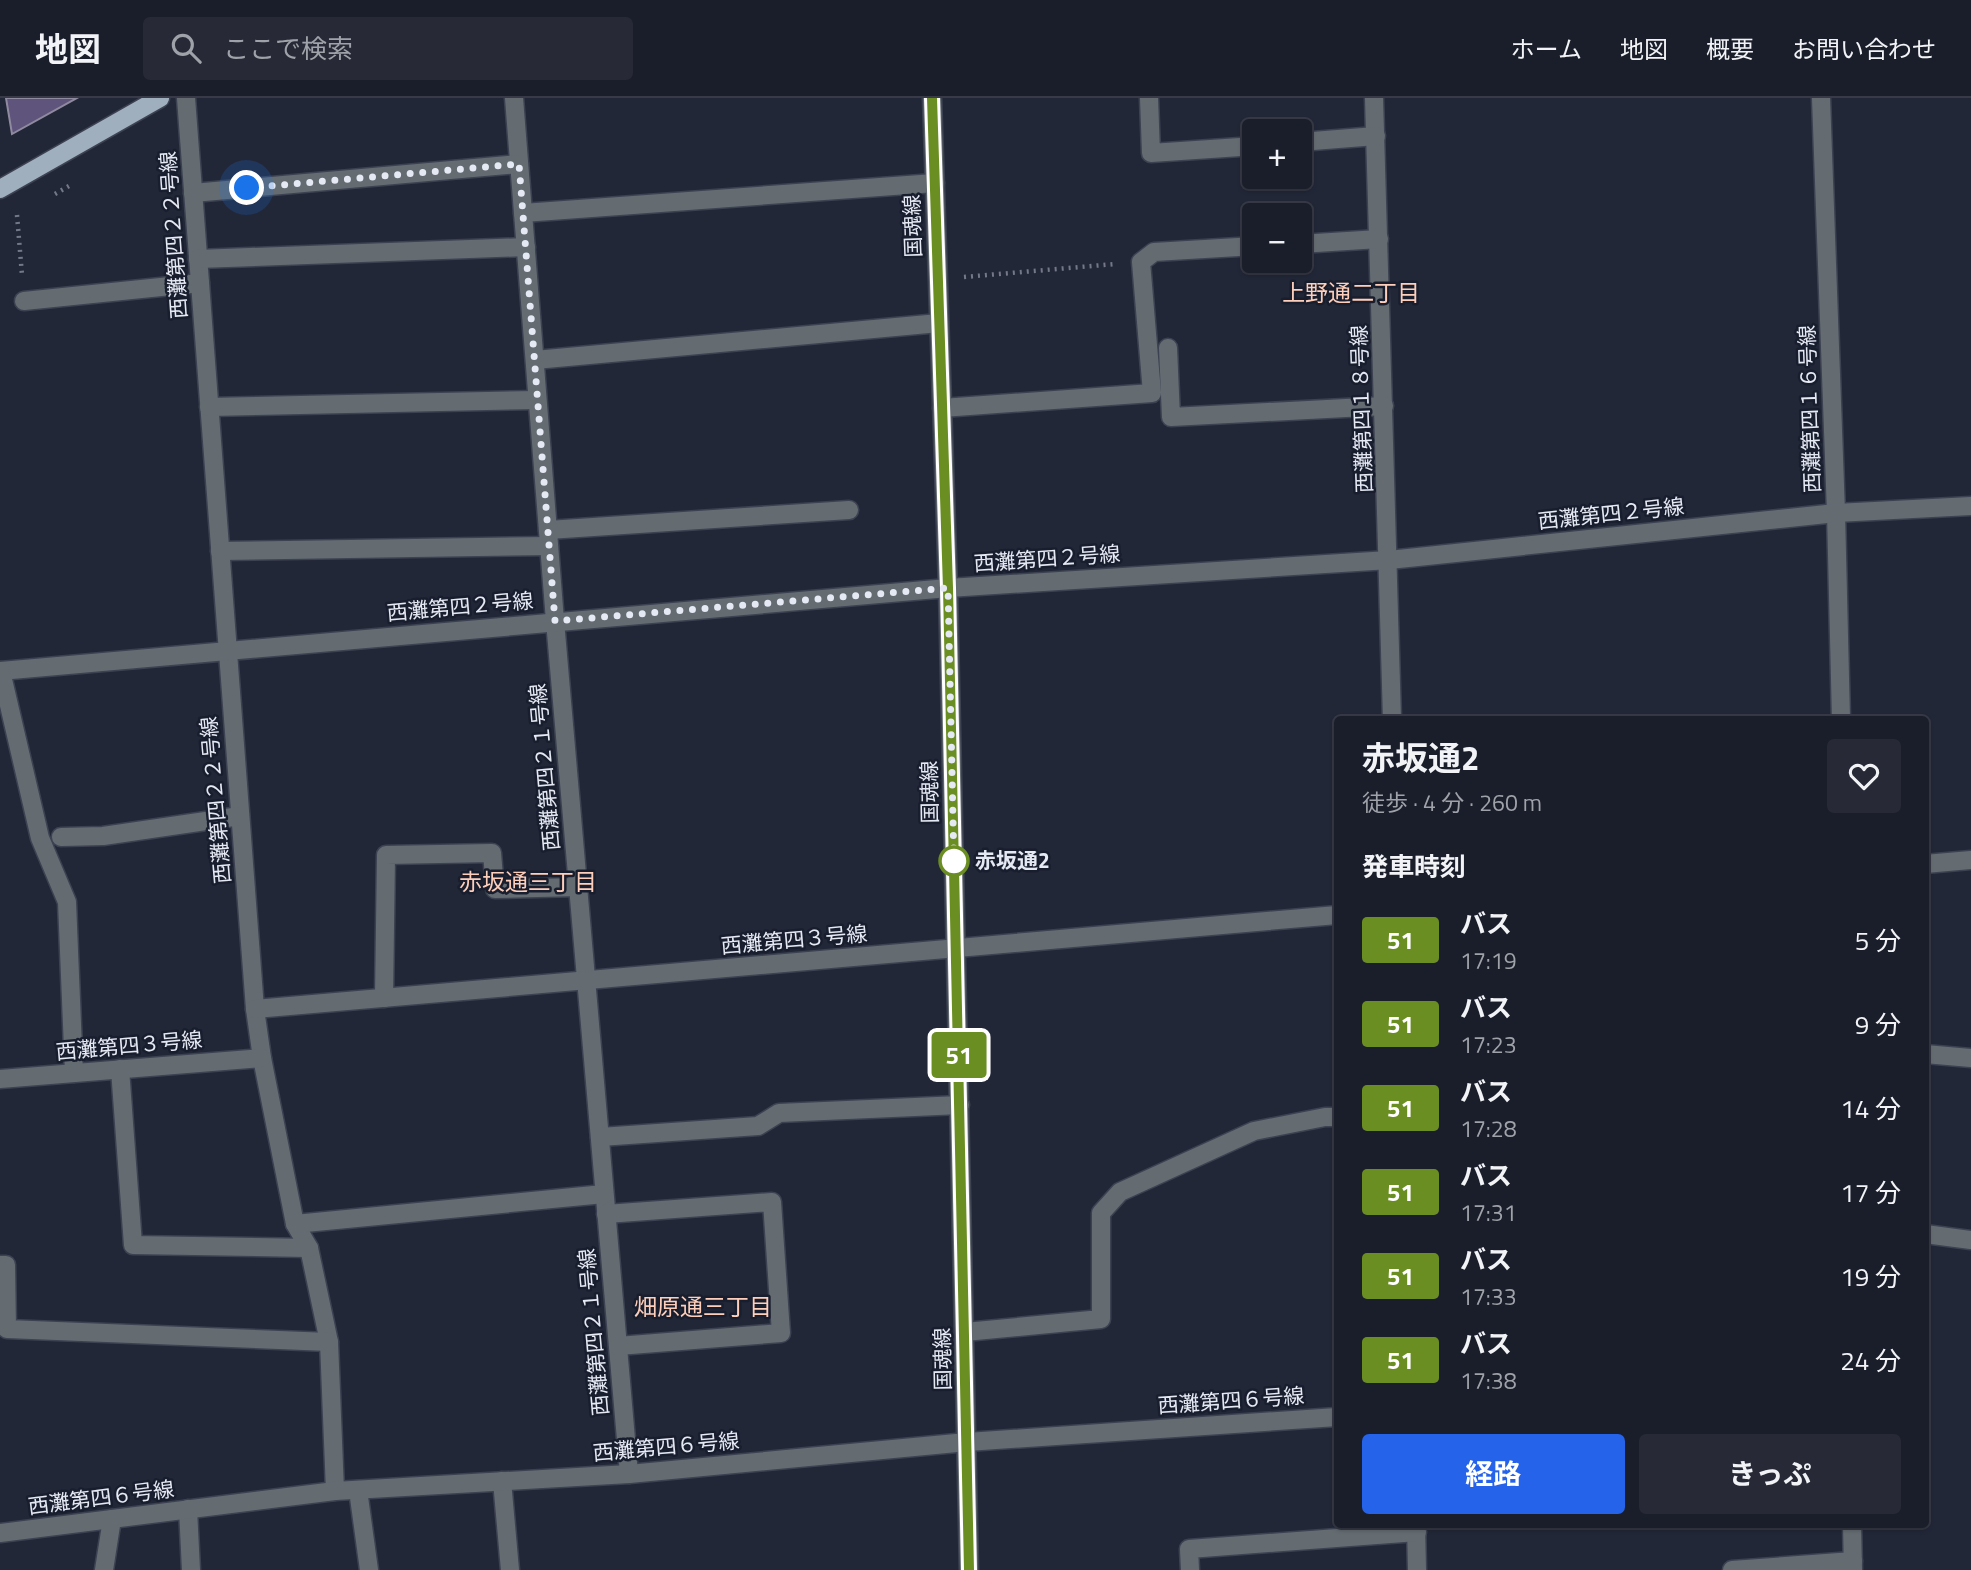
<!DOCTYPE html>
<html lang="ja">
<meta charset="utf-8">
<style>
:root{--surface:#1a1d2a;--page:#272a36;--text:#f1f3f6;--muted:#9fa2a8;--line:#383b47;--accent:#2563eb}
body{margin:0;font-family:"Titillium Web","Noto Sans JP",sans-serif;background:var(--page);color:var(--text);height:100vh;display:flex;flex-direction:column;font-size:26px;white-space:nowrap}
*{box-sizing:border-box;margin:0}
p{font-size:23px;color:var(--muted)}
.icon{flex:none;width:38px;height:38px;fill:none;stroke:currentColor;stroke-width:2;stroke-linecap:round;stroke-linejoin:round}
.map{position:relative;flex:1;overflow:hidden}
.side{position:absolute;left:1334px;top:618px;width:595px;height:812px;display:flex;flex-direction:column;background:var(--surface);border-radius:7px;box-shadow:0 2px 5px #0004,0 0 0 2px var(--line)}
.side>*{flex:none}
.badge{padding:0 14px;border-radius:5px;font-size:24px;line-height:46px}
.buttons{position:absolute;left:1242px;top:21px;display:grid;gap:14px}
.buttons a{display:grid;place-items:center;width:70px;height:70px;border-radius:7px;background:var(--surface);box-shadow:0 2px 5px #0004,0 0 0 2px var(--line);font-size:35px}
.you{position:absolute;width:35px;height:35px;margin:-18px;border:5px solid #fff;border-radius:50%;background:#1a73e8;box-shadow:0 0 0 10px #1a73e833}
.map>.badge{position:absolute;translate:-50% -50%;box-shadow:0 0 0 4px #fff}
h2{padding:0 28px;font-size:26px;line-height:63px}
.round{display:grid;place-items:center;flex:none;width:74px;height:74px;border-radius:7px;background:var(--page)}
.summary{display:flex;align-items:center;justify-content:space-between;height:119px;padding:0 28px}
h1{font-size:33px;font-weight:700;line-height:52px}
.cta{display:flex;gap:14px;margin-top:auto;padding:14px 28px}
.cta a{flex:1;height:80px;border-radius:7px;background:var(--accent);color:#fff;font-size:28px;font-weight:700;line-height:80px;text-align:center}
.cta a+a{background:var(--page);color:var(--text)}
ul{padding:0;list-style:none}
li{display:flex;align-items:center;gap:21px;height:84px;padding:0 28px}
li div{flex:1}
li b{display:block;font-size:26px}
li em{font-style:normal}
li .badge{min-width:77px;font-weight:700;text-align:center}
header{display:flex;align-items:center;gap:42px;box-sizing:border-box;height:98px;padding:0 35px;background:var(--surface);border-bottom:2px solid var(--line)}
header strong{font-size:33px}
nav{display:flex;gap:38px;margin-inline-start:auto;font-size:24px}
.search{width:490px;height:63px;background:var(--page);display:flex;align-items:center;gap:18px;box-sizing:border-box;padding:0 24px;border-radius:7px;color:var(--muted);font-size:26px}
.map>svg:first-child{display:block}
.building{fill:#5f547b;stroke:#8f8a9f;stroke-width:2}
.lines{fill:none;stroke-linecap:round;stroke-linejoin:round}
.minor-casing{stroke:#3d4252;stroke-width:21}
.major-casing{stroke:#3d4252;stroke-width:21}
.path{stroke:#747887;stroke-width:4.5;stroke-dasharray:2 5;stroke-linecap:butt}
.minor{stroke:#646c72;stroke-width:18}
.major{stroke:#9fafbd;stroke-width:18}
.line-casing{stroke:#fff;stroke-width:16}
.line{stroke:#6b8e23;stroke-width:10}
.walk{stroke:#e5e9f4;stroke-width:7;stroke-dasharray:0 12.6}
.stop-dot{fill:#fff;stroke:#6b8e23;stroke-width:3.5}
.labels{text-anchor:middle;stroke-width:5;stroke-linejoin:round;paint-order:stroke}
.street-label{font-size:21px;fill:#e5e9f4;stroke:#191e2e}
.stop-label{font-size:21px;font-weight:bold;fill:#e5e9f4;stroke:#191e2e;text-anchor:start}
.neighbourhood-label{font-size:23px;fill:#fdceba;stroke:#191e2e}
</style>
<header>
<strong>地図</strong>
<div class="search"><svg class="icon" aria-label="search" viewBox="0 0 24 24"><circle cx="10" cy="10" r="6"/><path d="M15 15l6 6"/></svg>ここで検索</div>
<nav><a>ホーム</a><a>地図</a><a>概要</a><a>お問い合わせ</a></nav>
</header>
<div class="map">
<svg width="1971" height="1472" viewBox="0 0 1971 1472">
<rect width="100%" height="100%" fill="#222738"/>
<!-- building -->
<polygon class="building" points="6,0 77,0 12,36"/>
<g class="lines">
<!-- minor casing -->
<g class="minor-casing">
<g id="minor">
<polyline points="186,0 255,911 262,960 295,1126 309,1150 329,1244 335,1393"/>
<polyline points="514,0 555,523 629,1376"/>
<polyline points="932,0 948,490 969,1472"/>
<polyline points="1149,0 1151,55 1255,48"/>
<polyline points="1374,0 1392,621"/>
<polyline points="1821,0 1836,415 1841,621"/>
<polyline points="1300,44 1376,38"/>
<polyline points="193,95 519,66"/>
<polyline points="523,115 935,85"/>
<polyline points="1300,146 1379,141"/>
<polyline points="198,161 526,149"/>
<polyline points="24,203 200,185"/>
<polyline points="1168,250 1171,319 1384,308"/>
<polyline points="535,262 939,225"/>
<polyline points="209,309 537,302"/>
<polyline points="942,310 1152,295 1141,164 1154,154 1255,148"/>
<polyline points="548,432 849,412"/>
<polyline points="220,453 549,448"/>
<polyline points="0,573 948,490 1389,462 1836,415 1971,408"/>
<polyline points="1,573 40,740 67,804 74,975"/>
<polyline points="61,739 103,738 240,718"/>
<polyline points="1925,766 1971,762"/>
<polyline points="384,900 386,757 492,755 495,791 578,789"/>
<polyline points="255,911 1337,817"/>
<polyline points="1925,956 1971,960"/>
<polyline points="120,971 133,1147 309,1150"/>
<polyline points="0,981 262,960"/>
<polyline points="600,1039 758,1028 779,1015 960,1007"/>
<polyline points="606,1116 772,1104 781,1235 618,1248"/>
<polyline points="295,1126 604,1096"/>
<polyline points="1925,1136 1971,1142"/>
<polyline points="0,1167 6,1167 7,1231 329,1244"/>
<polyline points="965,1234 1101,1221 1101,1115 1120,1094 1254,1033 1325,1019 1337,1019"/>
<polyline points="502,1383 510,1472"/>
<polyline points="358,1392 369,1472"/>
<polyline points="188,1411 191,1472"/>
<polyline points="1416,1426 1417,1472"/>
<polyline points="1852,1426 1853,1472"/>
<polyline points="0,1435 335,1393 629,1376 967,1344 1337,1319"/>
<polyline points="104,1472 112,1421"/>
<polyline points="1190,1472 1189,1451 1417,1434"/>
<polyline points="1732,1472 1853,1463"/>
</g>
</g>
<!-- major casing -->
<g class="major-casing">
<polyline id="major" points="0,91 160,0"/>
</g>
<!-- path -->
<g class="path">
<polyline points="55,96 69,88"/>
<polyline points="17,117 22,177"/>
<polyline points="964,179 1115,166"/>
</g>
<!-- minor -->
<use href="#minor" class="minor"/>
<!-- major -->
<use href="#major" class="major"/>
</g>
<g class="lines">
<!-- line casing -->
<g class="line-casing">
<polyline id="line" points="932,0 948,490 969,1472"/>
</g>
<!-- line -->
<use href="#line" class="line"/>
<!-- walk -->
<polyline class="walk" points="247,90 519,66 555,523 948,490 954,768 954,763"/>
</g>
<!-- markers -->
<circle class="stop-dot" cx="954" cy="763" r="14"/>
<g class="labels">
<!-- street labels -->
<g class="street-label">
<text transform="translate(913 128) rotate(-92)" y="7">国魂線</text>
<text transform="translate(174 137) rotate(-94)" y="7">西灘第四２２号線</text>
<text transform="translate(1362 311) rotate(-92)" y="7">西灘第四１８号線</text>
<text transform="translate(1810 311) rotate(-92)" y="7">西灘第四１６号線</text>
<text transform="translate(1611 416) rotate(-6)" y="7">西灘第四２号線</text>
<text transform="translate(1047 461) rotate(-4)" y="7">西灘第四２号線</text>
<text transform="translate(460 509) rotate(-5)" y="7">西灘第四２号線</text>
<text transform="translate(545 669) rotate(-95)" y="7">西灘第四２１号線</text>
<text transform="translate(930 694) rotate(-91)" y="7">国魂線</text>
<text transform="translate(216 702) rotate(-95)" y="7">西灘第四２２号線</text>
<text transform="translate(794 842) rotate(-5)" y="7">西灘第四３号線</text>
<text transform="translate(129 948) rotate(-5)" y="7">西灘第四３号線</text>
<text transform="translate(594 1234) rotate(-95)" y="7">西灘第四２１号線</text>
<text transform="translate(943 1261) rotate(-91)" y="7">国魂線</text>
<text transform="translate(1231 1303) rotate(-4)" y="7">西灘第四６号線</text>
<text transform="translate(666 1349) rotate(-5)" y="7">西灘第四６号線</text>
<text transform="translate(101 1400) rotate(-7)" y="7">西灘第四６号線</text>
</g>
<!-- stop labels -->
<g class="stop-label">
<text x="975" y="770">赤坂通2</text>
</g>
<!-- neighbourhood labels -->
<g class="neighbourhood-label">
<text x="1351" y="203">上野通二丁目</text>
<text x="528" y="792">赤坂通三丁目</text>
<text x="703" y="1217">畑原通三丁目</text>
</g>
</g>
</svg>
<div class="buttons">
<a>+</a>
<a>−</a>
</div>
<div class="you" style="left:247px;top:90px"></div>
<b class="badge" style="left:959px;top:957px;background:#6b8e23;color:#fff">51</b>
<section class="side">
<div class="summary"><div><h1>赤坂通2</h1><p>徒歩 · 4 分 · 260 m</p></div><a class="round"><svg class="icon" aria-label="heart" viewBox="0 0 24 24"><path d="M12 20l-8-8c-3-5 5-10 8-4 3-6 11-1 8 4z"/></svg></a></div>
<h2>発車時刻</h2>
<ul>
<li><span class="badge" style="background:#6b8e23;color:#fff">51</span><div><b>バス</b><p>17:19</p></div><em>5 分</em></li>
<li><span class="badge" style="background:#6b8e23;color:#fff">51</span><div><b>バス</b><p>17:23</p></div><em>9 分</em></li>
<li><span class="badge" style="background:#6b8e23;color:#fff">51</span><div><b>バス</b><p>17:28</p></div><em>14 分</em></li>
<li><span class="badge" style="background:#6b8e23;color:#fff">51</span><div><b>バス</b><p>17:31</p></div><em>17 分</em></li>
<li><span class="badge" style="background:#6b8e23;color:#fff">51</span><div><b>バス</b><p>17:33</p></div><em>19 分</em></li>
<li><span class="badge" style="background:#6b8e23;color:#fff">51</span><div><b>バス</b><p>17:38</p></div><em>24 分</em></li>
</ul>
<div class="cta"><a>経路</a><a>きっぷ</a></div>
</section>
</div>
